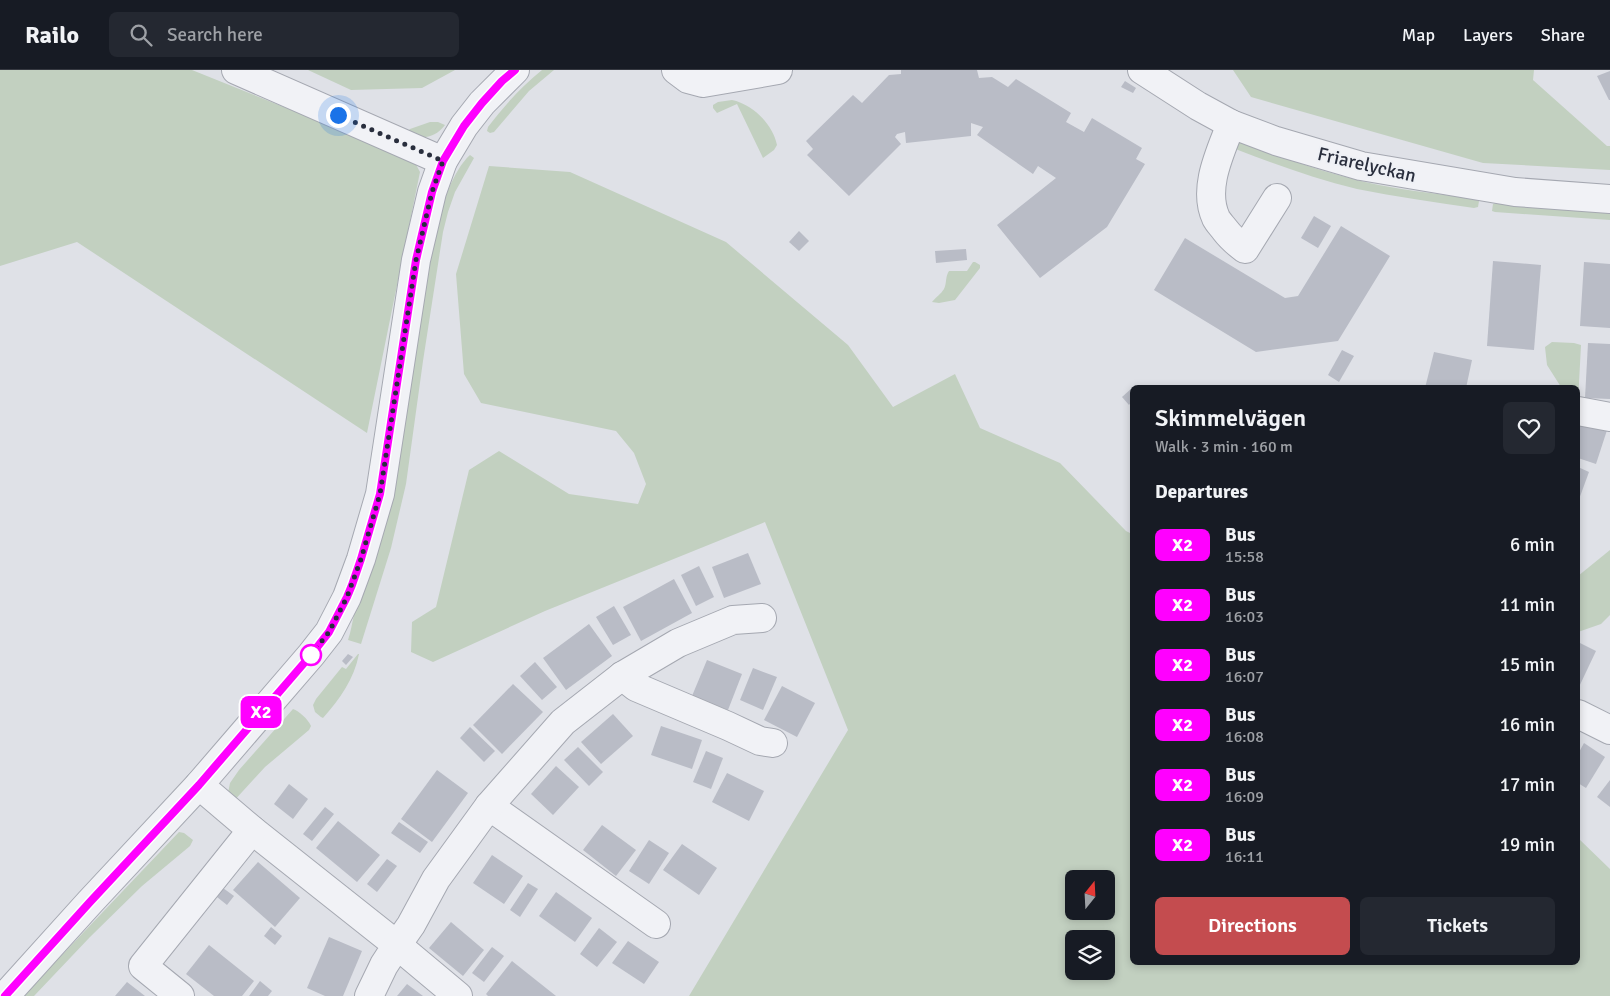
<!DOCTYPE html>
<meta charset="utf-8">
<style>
:root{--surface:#171b24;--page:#242831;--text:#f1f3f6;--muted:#9ea1a6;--line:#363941;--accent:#c44c4f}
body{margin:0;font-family:Signika,sans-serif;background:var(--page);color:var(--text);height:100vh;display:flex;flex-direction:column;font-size:19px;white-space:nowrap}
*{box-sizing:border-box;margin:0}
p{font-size:16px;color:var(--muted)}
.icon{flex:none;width:28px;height:28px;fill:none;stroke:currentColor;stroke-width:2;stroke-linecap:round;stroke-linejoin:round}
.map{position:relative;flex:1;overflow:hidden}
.panel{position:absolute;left:1130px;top:315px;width:450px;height:580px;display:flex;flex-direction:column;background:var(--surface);border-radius:8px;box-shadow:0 2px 8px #0003}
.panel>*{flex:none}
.badge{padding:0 10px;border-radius:8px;font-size:18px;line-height:32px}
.needle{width:32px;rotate:18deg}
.fabs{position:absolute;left:1065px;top:800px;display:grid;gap:10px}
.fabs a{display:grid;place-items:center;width:50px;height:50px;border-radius:8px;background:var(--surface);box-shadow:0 2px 8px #0003;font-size:25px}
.you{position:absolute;width:25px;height:25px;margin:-12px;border:4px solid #fff;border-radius:50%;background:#1a73e8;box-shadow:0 0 0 8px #1a73e833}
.map>.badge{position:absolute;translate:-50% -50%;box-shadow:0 0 0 2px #fff}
h2{padding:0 25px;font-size:19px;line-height:45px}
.round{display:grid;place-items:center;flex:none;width:52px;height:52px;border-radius:8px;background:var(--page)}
.headline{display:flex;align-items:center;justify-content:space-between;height:85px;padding:0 25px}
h1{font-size:24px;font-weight:600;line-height:38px}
.primary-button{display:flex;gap:10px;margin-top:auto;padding:10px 25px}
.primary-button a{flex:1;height:58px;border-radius:8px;background:var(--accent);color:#fff;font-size:20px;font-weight:600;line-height:58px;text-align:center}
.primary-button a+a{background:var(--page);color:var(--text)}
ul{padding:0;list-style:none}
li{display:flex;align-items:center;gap:15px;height:60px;padding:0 25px}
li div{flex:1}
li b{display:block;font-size:19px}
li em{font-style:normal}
li .badge{min-width:55px;font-weight:700;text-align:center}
header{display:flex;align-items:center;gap:30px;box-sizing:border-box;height:70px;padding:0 25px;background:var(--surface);border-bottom:1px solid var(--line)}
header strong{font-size:24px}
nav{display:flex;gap:28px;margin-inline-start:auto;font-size:18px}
.search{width:350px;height:45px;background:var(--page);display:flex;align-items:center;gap:12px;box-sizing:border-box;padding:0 18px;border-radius:8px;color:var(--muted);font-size:19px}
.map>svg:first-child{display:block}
.green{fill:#c2d0c0;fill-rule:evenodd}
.building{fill:#b9bcc6}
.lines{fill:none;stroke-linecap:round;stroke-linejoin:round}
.minor-casing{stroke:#a5a8b1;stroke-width:30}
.minor{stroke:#f1f2f6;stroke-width:28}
.line-casing{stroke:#fff;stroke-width:11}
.line{stroke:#f0f;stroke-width:8}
.walk{stroke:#292e3d;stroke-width:5;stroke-dasharray:0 9}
.stop-dot{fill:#fff;stroke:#f0f;stroke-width:2.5}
.labels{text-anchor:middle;stroke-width:4;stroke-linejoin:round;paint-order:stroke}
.street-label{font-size:19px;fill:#292e3d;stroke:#eef0f5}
</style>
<header>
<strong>Railo</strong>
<div class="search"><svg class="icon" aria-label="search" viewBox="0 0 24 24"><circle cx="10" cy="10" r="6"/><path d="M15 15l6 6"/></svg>Search here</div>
<nav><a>Map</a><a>Layers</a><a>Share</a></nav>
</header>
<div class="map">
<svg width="1610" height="926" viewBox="0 0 1610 926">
<rect width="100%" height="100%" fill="#dfe1e7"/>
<!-- green -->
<g class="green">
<polygon points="0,0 192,0 413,89 420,102 367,363 77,172 0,196"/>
<polygon points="308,0 455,0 422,18 351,20"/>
<path d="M542 0H554L529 21 494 62 490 63 487 61 488 57C504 36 521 17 542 0Z"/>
<polygon points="1233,0 1534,0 1533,10 1607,76 1610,76 1610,100 1483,93 1251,27"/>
<path d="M732 30C752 34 773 54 777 75L774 80 763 88 737 34 717 43 713 38V35L718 32Z"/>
<path d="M430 52H438L445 55C434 69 421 70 406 63L410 59Z"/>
<path d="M1240 72C1286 89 1331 105 1379 115 1409 121 1440 124 1470 128L1479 131 1478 137 1474 138C1435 132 1396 127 1357 119 1316 109 1277 95 1238 80L1235 78 1237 73Z"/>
<path d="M470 85 474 88 455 122 448 142 443 162 423 291 406 414 391 478 361 574 348 570C351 561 352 553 354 545L379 470 395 414 435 159C441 138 453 100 470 85Z"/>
<path d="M489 96 570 102 726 172 848 275 893 337 955 304 980 358 1060 393 1126 461 1132 464V892H1578V768L1610 799V926H689L848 660 765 452 545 541 433 592 411 582 412 552 436 537 469 400 499 381 569 424 638 434 646 414 634 383 616 361 481 333 464 304 456 204ZM1074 809H1106V841H1074ZM1074 869H1106V901H1074Z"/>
<polygon points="1497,133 1610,141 1610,150 1495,142 1492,141 1493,134"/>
<path d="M973 192H975L980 195V198L955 230 939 233 932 232C936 227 941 224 944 219 947 213 945 207 949 201H967Z"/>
<polygon points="1552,272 1574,273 1581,275 1578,332 1578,318 1561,317 1547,295 1545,277"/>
<polygon points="1610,480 1610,545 1601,554 1578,562 1578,506"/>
<path d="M358 584H359C354 609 340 629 323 648L321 647 315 642 313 635 316 629 342 597 346 599Z"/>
<path d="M293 639C299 641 308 649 311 656L309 660 265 697 232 733 228 723 230 713 239 700Z"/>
<polygon points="179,762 184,763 193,770 190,776 142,816 90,867 34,926 23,926"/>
</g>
<!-- building -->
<g class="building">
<polygon points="901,0 977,0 979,8 992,7 1008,17 1016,9 1071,43 1066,52 1084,62 1092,48 1142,78 1136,89 1145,94 1107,157 1040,208 997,155 1056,108 1038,96 1033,104 977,65 983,57 971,53 971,66 906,73 905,62 897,64 895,67 901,74 849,126 807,85 813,79 806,71 853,25 862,33 889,5 901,4"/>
<polygon points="1610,1 1610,30 1609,30 1597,6"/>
<polygon points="1125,11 1136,18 1133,23 1121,17"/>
<polygon points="1314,146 1331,156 1318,178 1301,168"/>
<polygon points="1341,156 1390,186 1338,271 1256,282 1154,220 1185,168 1285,228 1298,226"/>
<polygon points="799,161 809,171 799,181 789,172"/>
<polygon points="966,179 967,190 936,193 935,181"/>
<polygon points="1493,191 1541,195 1534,280 1487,276"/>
<polygon points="1584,192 1610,194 1610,258 1580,256"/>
<polygon points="1588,273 1610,274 1610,329 1585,328"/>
<polygon points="1342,280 1354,286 1339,312 1328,305"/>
<polygon points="1434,282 1472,290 1466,318 1425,318"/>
<polygon points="1132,318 1132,331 1129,335 1122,327"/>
<polygon points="1578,344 1609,354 1596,394 1578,388"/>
<polygon points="1578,397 1589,402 1578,432"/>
<polygon points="748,483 761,514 724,528 712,497"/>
<polygon points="699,496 714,527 696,536 681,505"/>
<polygon points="674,509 692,543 641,571 623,537"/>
<polygon points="614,536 631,565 613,575 596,547"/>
<polygon points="589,554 612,586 566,620 543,588"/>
<polygon points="1578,572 1596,581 1578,619"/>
<polygon points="348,584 353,587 346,595 342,591"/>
<polygon points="707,590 742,604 728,640 692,626"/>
<polygon points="535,592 557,617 542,630 520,606"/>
<polygon points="753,598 777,607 763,640 740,630"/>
<polygon points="513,614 543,642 502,684 473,655"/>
<polygon points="782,616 815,633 797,667 764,650"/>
<polygon points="613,644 633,666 601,694 581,672"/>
<polygon points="661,656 702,670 692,699 651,685"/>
<polygon points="470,657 495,681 484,692 460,668"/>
<polygon points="1584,673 1605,687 1586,718 1578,713 1578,684"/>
<polygon points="578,677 603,702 589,716 564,690"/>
<polygon points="706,681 723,688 711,719 693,712"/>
<polygon points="556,696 579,717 553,745 531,724"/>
<polygon points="437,700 468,723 432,772 401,749"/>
<polygon points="727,703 764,721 749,751 712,732"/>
<polygon points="1610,710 1610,737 1597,727"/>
<polygon points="289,714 308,729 293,749 274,734"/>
<polygon points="325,737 334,744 312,771 303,764"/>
<polygon points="338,751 380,785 357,812 316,778"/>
<polygon points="399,752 428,772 420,783 391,763"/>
<polygon points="602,755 636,780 616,806 583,780"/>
<polygon points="649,770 669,783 649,814 629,801"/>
<polygon points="682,774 717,798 699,825 663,800"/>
<polygon points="492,785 523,806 504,834 473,813"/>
<polygon points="387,789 397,796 377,822 367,814"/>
<polygon points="258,792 300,828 275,857 233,820"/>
<polygon points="528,813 538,819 520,847 510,840"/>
<polygon points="223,818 234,826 227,835 217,827"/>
<polygon points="556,822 592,848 575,872 539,846"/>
<polygon points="451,852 484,880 463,906 429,878"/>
<polygon points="271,857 282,866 275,875 264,866"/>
<polygon points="599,858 617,872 597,897 580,884"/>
<polygon points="329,867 362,881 343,926 325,926 307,918"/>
<polygon points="628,871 659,892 644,914 612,893"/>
<polygon points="209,875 254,911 242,926 214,926 186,904"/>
<polygon points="492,877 504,886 484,912 472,903"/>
<polygon points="512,891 556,926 488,926 486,924"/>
<polygon points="260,911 272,921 268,926 249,926"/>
<polygon points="127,912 145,926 115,926"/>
<polygon points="407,914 423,926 397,926"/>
</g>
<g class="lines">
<!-- minor casing -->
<g class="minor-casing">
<g id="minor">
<polyline points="236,0 443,91"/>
<polyline points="676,0 688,9 703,13 778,0"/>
<polyline points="1142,0 1198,36 1231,54 1276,71 1361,96 1515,122 1610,129"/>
<path d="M1231 54C1221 81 1202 118 1216 148 1218 152 1222 156 1225 160 1231 168 1237 173 1245 179L1277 128"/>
<polyline points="1578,341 1610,347"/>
<polyline points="622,606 636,617 728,656 760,671 773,673"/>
<polyline points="1578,644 1610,660"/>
<polyline points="489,736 656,854"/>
<polyline points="252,760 397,875 384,895 369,926"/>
<polyline points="5,926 90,832 199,715 311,585 329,562 347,527 361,489 380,424 416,190 432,122 443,91 464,56 482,33 515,0"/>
<polyline points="180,926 143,896 252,760 199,715"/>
<polyline points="458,926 397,875 411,855 436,809 489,736 563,652 622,606 678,573 733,550 762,548"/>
</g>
</g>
<!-- minor -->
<use href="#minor" class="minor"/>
</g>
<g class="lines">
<!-- line casing -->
<g class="line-casing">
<polyline id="line" points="5,926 90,832 199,715 311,585 329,562 347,527 352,515 361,489 380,424 416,190 432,122 443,91 464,56 482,33 502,11 515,0"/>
</g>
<!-- line -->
<use href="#line" class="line"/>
<!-- walk -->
<polyline class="walk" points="311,585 329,562 347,527 361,489 380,424 416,190 432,122 443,91 338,45"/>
</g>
<!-- markers -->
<circle class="stop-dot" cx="311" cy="585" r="10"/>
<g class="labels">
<!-- street labels -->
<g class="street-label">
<text transform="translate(1367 94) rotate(13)" y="7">Friarelyckan</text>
</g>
</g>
</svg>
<div class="fabs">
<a><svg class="needle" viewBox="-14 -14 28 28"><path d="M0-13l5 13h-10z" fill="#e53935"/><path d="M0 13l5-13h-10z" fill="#9ea1a6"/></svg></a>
<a><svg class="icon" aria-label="layers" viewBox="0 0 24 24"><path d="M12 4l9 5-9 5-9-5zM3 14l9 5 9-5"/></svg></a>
</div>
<div class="you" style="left:338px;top:45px"></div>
<b class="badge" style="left:261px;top:642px;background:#f0f;color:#fff">X2</b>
<section class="panel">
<div class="headline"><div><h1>Skimmelvägen</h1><p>Walk · 3 min · 160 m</p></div><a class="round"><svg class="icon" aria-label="heart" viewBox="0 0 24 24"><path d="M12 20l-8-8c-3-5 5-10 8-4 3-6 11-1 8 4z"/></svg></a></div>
<h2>Departures</h2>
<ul>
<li><span class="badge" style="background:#f0f;color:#fff">X2</span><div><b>Bus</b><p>15:58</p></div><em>6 min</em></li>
<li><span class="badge" style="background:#f0f;color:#fff">X2</span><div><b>Bus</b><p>16:03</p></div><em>11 min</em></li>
<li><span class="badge" style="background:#f0f;color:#fff">X2</span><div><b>Bus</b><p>16:07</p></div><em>15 min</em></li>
<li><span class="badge" style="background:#f0f;color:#fff">X2</span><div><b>Bus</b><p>16:08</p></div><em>16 min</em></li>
<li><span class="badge" style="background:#f0f;color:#fff">X2</span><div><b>Bus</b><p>16:09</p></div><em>17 min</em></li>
<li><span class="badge" style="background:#f0f;color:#fff">X2</span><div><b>Bus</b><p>16:11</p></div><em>19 min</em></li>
</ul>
<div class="primary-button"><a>Directions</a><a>Tickets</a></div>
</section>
</div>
